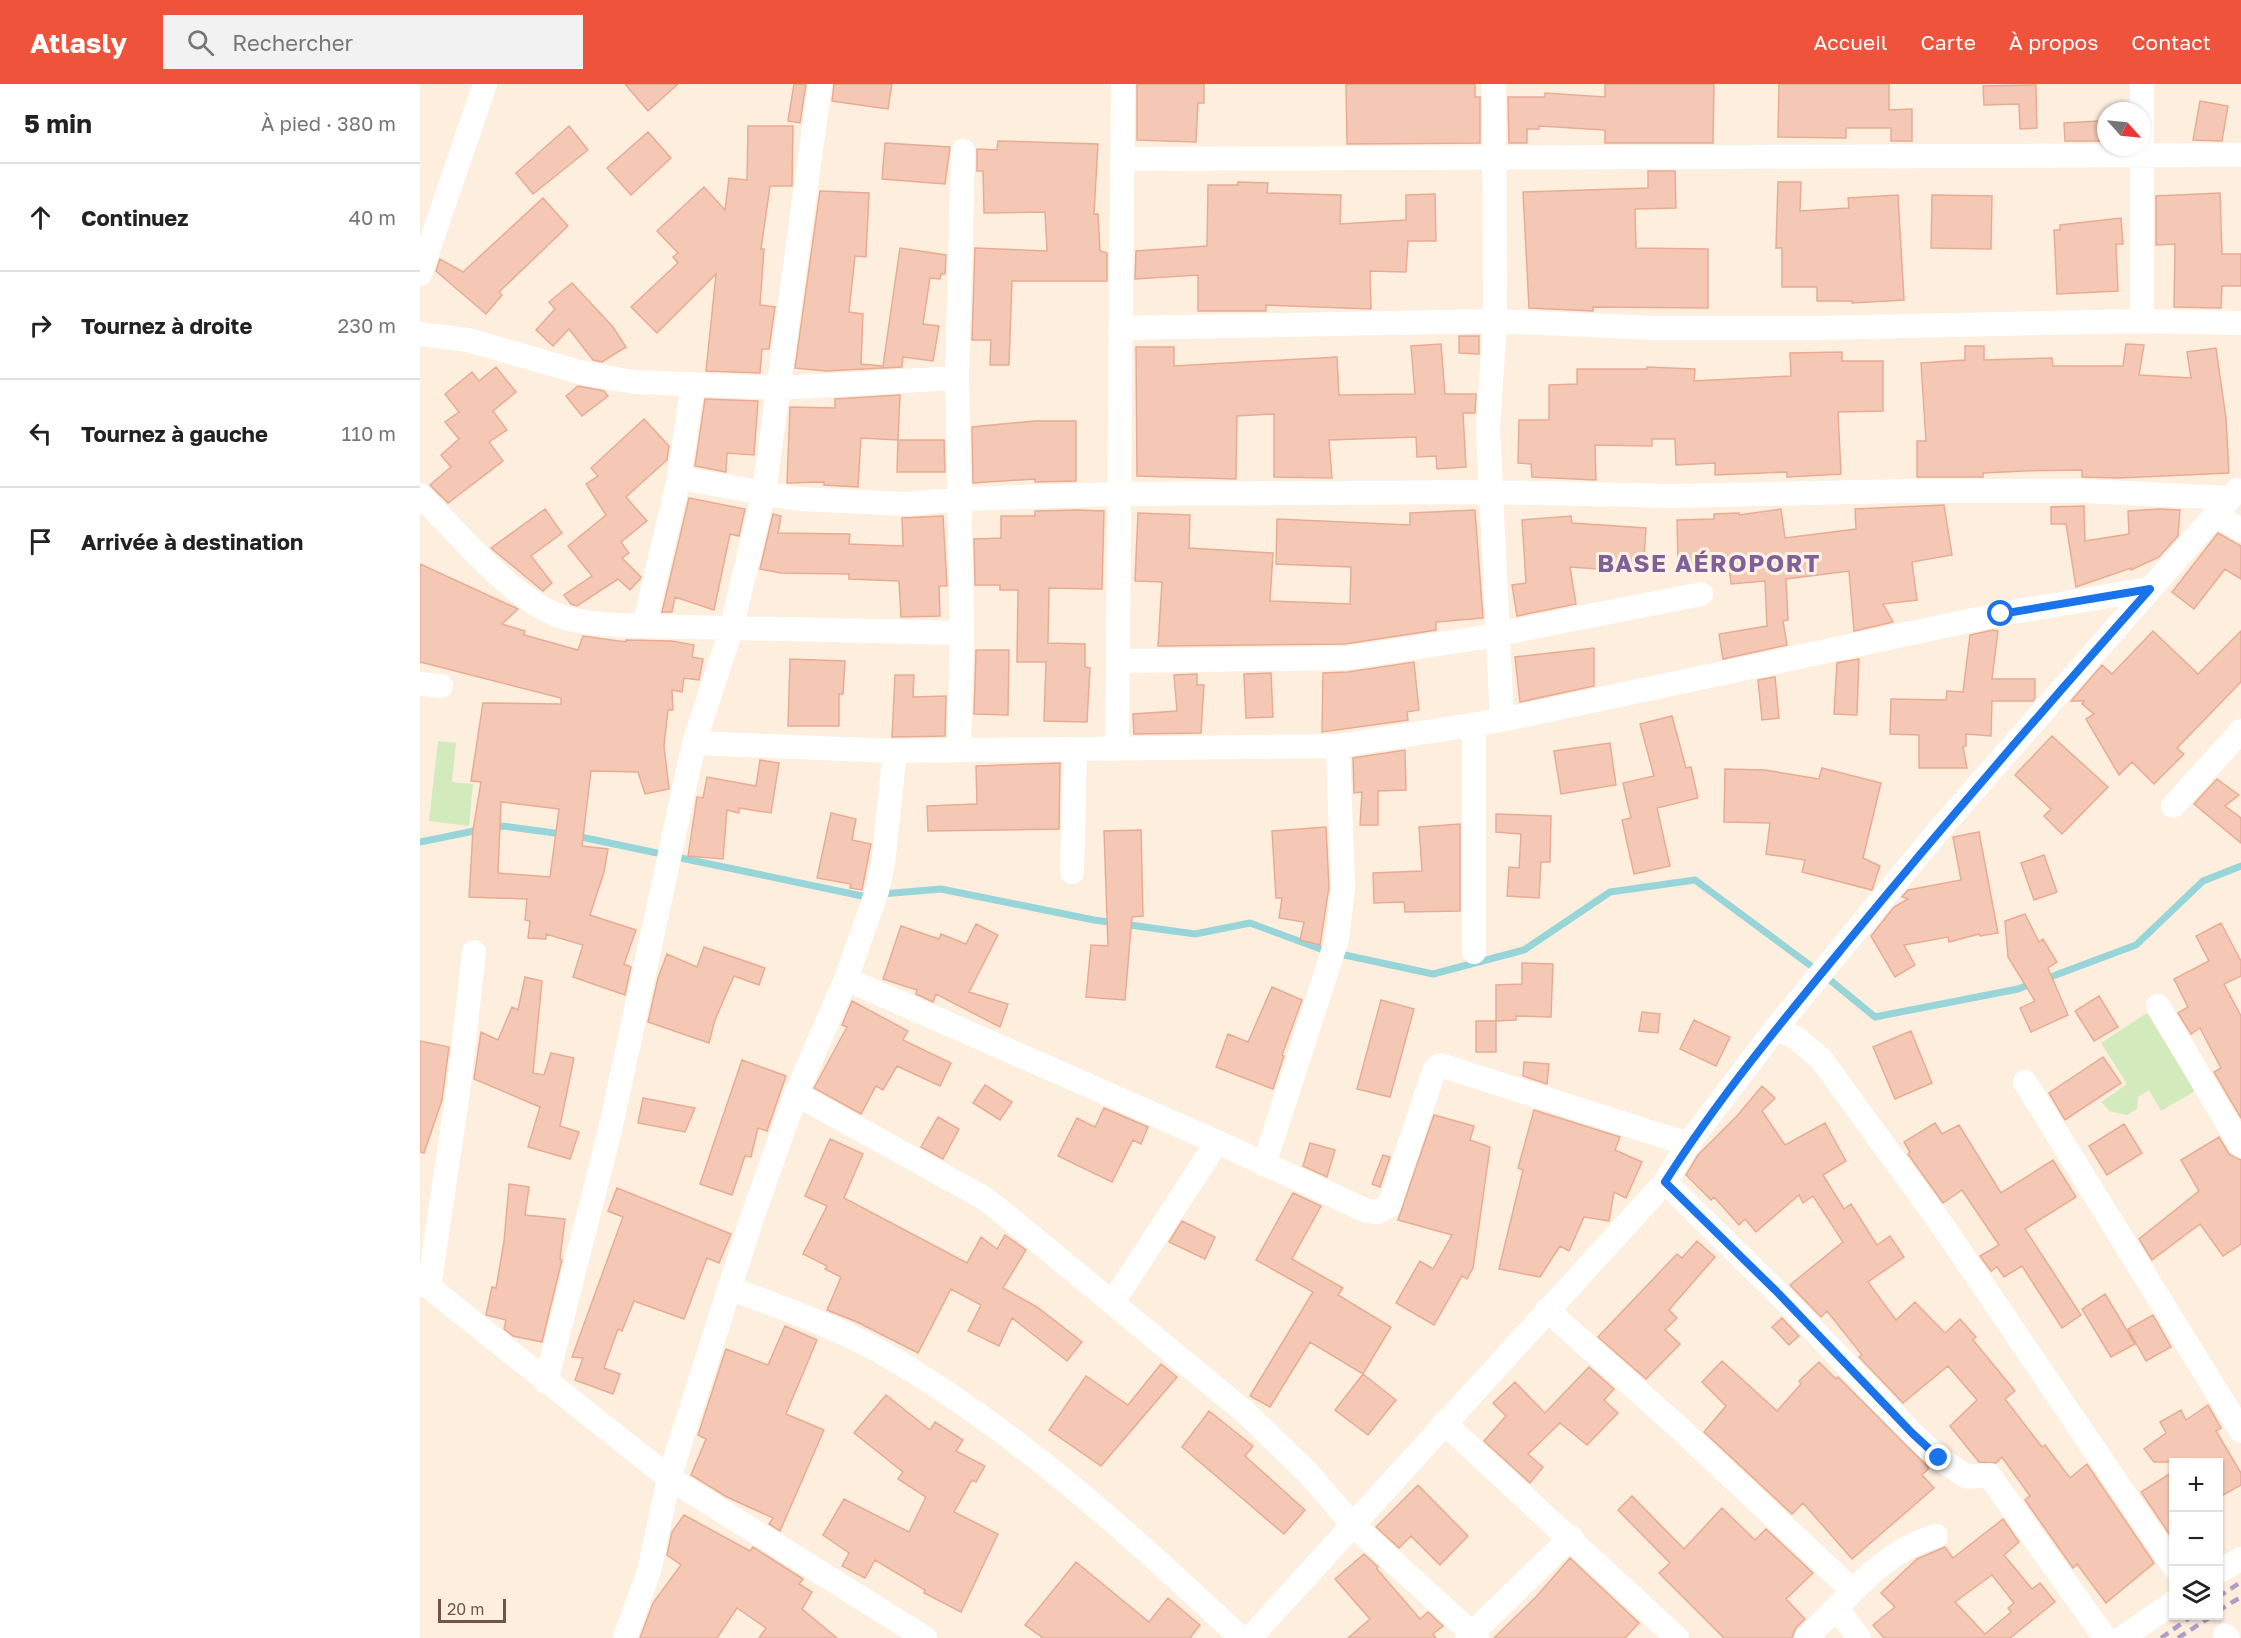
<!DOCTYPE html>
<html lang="fr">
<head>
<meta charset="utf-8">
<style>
  body { margin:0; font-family:"Golos Text",sans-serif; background:#f2f2f2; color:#222 }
  .controls { position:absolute; right:18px; bottom:18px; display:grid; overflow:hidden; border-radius:0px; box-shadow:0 2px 4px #0004 }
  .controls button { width:54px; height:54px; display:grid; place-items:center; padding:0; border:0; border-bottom:2px solid #e0e0e0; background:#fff; color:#222; font:30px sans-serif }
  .compass { position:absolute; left:1677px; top:18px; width:54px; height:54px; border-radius:50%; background:#fff; box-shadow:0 2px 4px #0004; rotate:117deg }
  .scale { position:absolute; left:18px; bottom:15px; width:68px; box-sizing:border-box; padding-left:6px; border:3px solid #745245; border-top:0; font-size:16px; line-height:21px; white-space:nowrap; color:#745245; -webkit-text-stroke:4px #fff2e5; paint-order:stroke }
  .stop { position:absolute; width:18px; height:18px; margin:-14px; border:4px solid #1a73e8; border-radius:50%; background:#fff }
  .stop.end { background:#1a73e8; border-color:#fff; box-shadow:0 2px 6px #0008 }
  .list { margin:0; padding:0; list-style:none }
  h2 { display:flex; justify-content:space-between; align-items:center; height:78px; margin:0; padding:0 24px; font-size:26px }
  h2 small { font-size:20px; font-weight:400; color:#767676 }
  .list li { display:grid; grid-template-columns:39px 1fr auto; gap:18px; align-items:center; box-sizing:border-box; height:108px; padding:0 24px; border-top:2px solid #e0e0e0 }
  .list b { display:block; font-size:22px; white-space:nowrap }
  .list em { font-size:20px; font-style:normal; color:#767676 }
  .icon { flex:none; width:33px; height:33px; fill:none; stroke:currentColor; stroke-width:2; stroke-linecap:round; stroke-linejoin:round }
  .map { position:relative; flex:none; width:1821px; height:1554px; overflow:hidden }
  header { display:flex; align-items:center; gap:36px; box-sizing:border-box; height:84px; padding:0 30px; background:#ef533b; color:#fff }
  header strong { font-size:28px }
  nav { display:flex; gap:33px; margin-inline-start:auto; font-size:21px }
  .search { width:420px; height:54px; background:#f2f2f2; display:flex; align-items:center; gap:15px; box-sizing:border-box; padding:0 21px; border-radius:0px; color:#767676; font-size:22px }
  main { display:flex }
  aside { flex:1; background:#fff }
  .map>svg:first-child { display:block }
  .green { fill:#d3ebbc }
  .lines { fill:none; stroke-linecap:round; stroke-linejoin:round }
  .stream { stroke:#97d5d9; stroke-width:7 }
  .building { fill:#f4c8b4; stroke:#e8ac93; stroke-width:1.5; fill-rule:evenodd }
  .minor { stroke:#fff; stroke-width:24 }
  .rail { stroke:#af9dc6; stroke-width:4.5; stroke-dasharray:9 6; stroke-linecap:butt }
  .route { stroke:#1a73e8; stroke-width:8 }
  .labels { text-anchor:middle; stroke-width:6; stroke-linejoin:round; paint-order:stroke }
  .district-label { font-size:24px; font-weight:bold; letter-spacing:1.5px; fill:#806098; stroke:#fff2e5 }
</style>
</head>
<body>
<header>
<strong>Atlasly</strong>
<div class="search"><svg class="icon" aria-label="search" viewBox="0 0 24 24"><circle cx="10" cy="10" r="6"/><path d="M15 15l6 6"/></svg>Rechercher</div>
<nav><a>Accueil</a><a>Carte</a><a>À propos</a><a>Contact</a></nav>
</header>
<main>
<aside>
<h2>5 min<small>À pied · 380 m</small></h2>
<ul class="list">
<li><svg class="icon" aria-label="ahead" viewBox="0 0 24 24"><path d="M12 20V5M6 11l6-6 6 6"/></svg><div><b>Continuez</b></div><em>40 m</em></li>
<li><svg class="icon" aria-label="right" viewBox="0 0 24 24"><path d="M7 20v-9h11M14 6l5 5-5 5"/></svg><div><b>Tournez à droite</b></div><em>230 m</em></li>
<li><svg class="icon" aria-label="left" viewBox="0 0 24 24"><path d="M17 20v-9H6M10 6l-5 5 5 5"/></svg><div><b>Tournez à gauche</b></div><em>110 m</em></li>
<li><svg class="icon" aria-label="arrive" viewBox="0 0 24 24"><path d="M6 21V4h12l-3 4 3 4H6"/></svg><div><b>Arrivée à destination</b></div></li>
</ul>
</aside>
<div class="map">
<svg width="1821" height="1554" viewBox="0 0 1821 1554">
  <rect width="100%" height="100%" fill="#fdeede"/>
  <path class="green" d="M18,657L36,659L32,698L53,700L49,742L9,737Z
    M1727,929L1775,1007L1741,1027L1729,1006L1718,1013L1717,1025L1707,1031L1690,1027L1681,1018L1707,1000L1681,959Z"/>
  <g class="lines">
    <path class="stream" d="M73,744L83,742L142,750
      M156,752L442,812L451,811
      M0,758L59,746
      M462,810L521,805L674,836L775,850L830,839L906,867L1013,890L1104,866L1190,808L1275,796L1410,896L1455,933L1598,905L1614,899
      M1625,895L1716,861L1783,797L1821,782"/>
  </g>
  <path class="building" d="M205,0H258L228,27Z
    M374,0H386L380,39L368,37Z
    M414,0H472L468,25L412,17Z
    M717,0H784V19H778L776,58L717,56Z
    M926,0H1055V13H1060V59L927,60Z
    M1185,0H1294L1293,59H1185V46L1119,42V45H1107V59H1089L1088,13H1125V9L1185,13Z
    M1359,0H1469V26L1492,25V57H1471V44H1426V54L1358,53Z
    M1616,1L1617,44L1600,45L1599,20L1564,21L1563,2Z
    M1780,17L1808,22L1802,57L1773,56Z
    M1679,37L1680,57H1645L1644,39Z
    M149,42L168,66L113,110L96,89Z
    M328,42H373L372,102H350L341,165H344L340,221L355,223L349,265H342L340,289L286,287L296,190L237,249L211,223L258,179L253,173L258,169L237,147L284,103L305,126L309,94L327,96Z
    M228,48L251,74L211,111L187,84Z
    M578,57L678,60L674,130H678L680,167L687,169V197H592L589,281H570L571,256H552L555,164L627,167L625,128L564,129L563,87H557V65L577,66Z
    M465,59L530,63L525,100L462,95Z
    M1228,87H1255L1256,124L1215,125L1216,164L1288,165V224L1173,223V227L1109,224L1103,108L1228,104Z
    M818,98L848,99L847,109L921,111L920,140L986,136V111L1015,110L1016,157H988L986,188L950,187L951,225L846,221V227H778V191L715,195L716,167L787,162L788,101H818Z
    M1358,98H1381L1380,127L1429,124L1428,114L1478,111L1484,216L1432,219V217H1397V203H1362V164H1356Z
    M400,107L449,109L446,173L435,172L429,228L443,230L441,280L463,282L480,164L526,171L525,190H521L520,195L510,194L503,240L519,242L513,277L483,273L482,283L406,287L375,284Z
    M1800,109L1802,170H1821V202H1802L1801,224L1754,223L1755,160L1736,161V112Z
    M1512,111L1572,112L1571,165L1511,164Z
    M123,114L148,142L79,208L82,211L66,230L16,187L20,175L43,188Z
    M1701,134L1703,160H1696L1698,207L1637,210L1634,146H1640V141Z
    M152,199L193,243L206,263L182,278L173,276L149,245L133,262L116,246L135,225L129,218Z
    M1039,252H1059V270L1039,269Z
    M1021,260L1025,310H1056L1055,329H1043L1046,383L1017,385L1016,372L997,373L996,353L909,356L912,394L854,393V330L817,332L816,395L717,392L716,263H754V282L917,273L919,311L995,310L991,262Z
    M1706,260L1724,261L1719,291L1771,294L1767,268L1796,264L1806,334L1809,389L1699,394L1662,393V386L1604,387L1563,389V393H1497V357H1506L1501,279L1545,276V262H1564V276L1632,274L1633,282H1703Z
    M1422,268V277H1463V327L1418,328L1421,390L1367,393V388L1295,391V379L1256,381L1255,355H1232V362L1175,361L1176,396L1112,393L1111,380L1098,379L1099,336H1129V301L1157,300V285H1227V283L1275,285L1274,297L1371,292L1370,269Z
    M76,283L96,308L73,327L87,346L69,358L83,377L28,419L10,401L31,383L21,371L39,355L25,338L39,328L25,310L52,288L59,297Z
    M158,302L184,307L188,312L162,332L146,312Z
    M480,311L478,356L441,354L438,403L404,401V398L367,399L370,323L415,324V315Z
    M285,315L338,317L334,371L307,369L306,388L275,382Z
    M224,335L249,362L247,376L206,413L227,437L201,458L209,469L202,474L221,493L220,495L210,506L198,495L157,522L151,520L144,511L172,492L148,462L186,431L166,400L178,392L171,384Z
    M615,337H656V397L615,398V395L553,399L552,343Z
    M478,356H524L525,388H477Z
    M269,414L325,425L319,452L310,450L294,526L255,513L252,528H242Z
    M1524,421L1532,471L1492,478L1497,516L1463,520L1473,538L1434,547L1429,487L1366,495L1368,536L1363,537L1367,561L1303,575L1299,550L1347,542L1345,497L1311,500L1309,482L1296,487L1295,478L1258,479L1257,436L1294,435V430L1319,429V431L1361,425L1365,454L1436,445L1435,425Z
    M1664,422L1665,457L1709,450L1708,427L1739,425L1760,426L1758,452L1739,473L1711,486V484L1656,503L1646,440H1631V423Z
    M125,425L142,449L111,472L132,499L123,507L71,464Z
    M656,426L684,427L682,505L629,504L628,559L665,560V583L670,584L667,638L624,637L626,578H597L598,506H580V501H555L554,455L581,454V432H615V427Z
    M1055,426L1063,534L1016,538V546L925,560L738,562L742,498L715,497L718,429L770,431L769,464L853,469L850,517L930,520L931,483L856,480L857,435L990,441V429Z
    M353,430L361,432L358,449L430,450L429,460L483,462L482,434L523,432L527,502H519L520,532L481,533L479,497L429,495V490L361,489L340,485Z
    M1151,432L1152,439L1226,444L1223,488L1150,483L1156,520L1097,532L1092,501L1106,499L1102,436Z
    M1798,449L1821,462V495L1805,485L1774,525L1752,508Z
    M0,480L98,525L82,540L105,547L104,551L158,566L163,552L206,558V556L252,557L274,561L272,573L283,575L279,596L264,594L262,608L252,606L253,626H248L244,662L249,705L225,710L218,688L171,687L162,762L188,765L184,788L170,831L216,846L204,880L211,883L205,911L153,893L163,861L126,850V855L108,854L110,837L105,836L107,815L49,813L53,746L61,698L51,697L63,619L141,620V614L0,578ZM81,718L139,725L130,793L78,789Z
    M1573,546L1578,547L1572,595H1615V614L1613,617H1572L1571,652L1546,650V662L1543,663L1547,684H1499V651L1470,650L1471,615L1526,616L1527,607L1543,608L1550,551Z
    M1733,547L1778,590L1821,547V598L1757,664L1764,670L1734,700L1712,678L1699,691L1666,635L1674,630L1662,620L1664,617H1651L1682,581L1692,590Z
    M1174,564V602L1100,618L1095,573Z
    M556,566H589L588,631L554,630Z
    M370,575L425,577L423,610H419V642H368Z
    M1439,575L1437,631L1414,630L1417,579Z
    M994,578L999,626L987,628L988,636L902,648L903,589L928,588Z
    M851,589L853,633L826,634L824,590Z
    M777,590V601H784L781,649L714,650L713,630L757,627L754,591Z
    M475,591H494L493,613L526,612L525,652L472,653Z
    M1355,593L1359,634L1342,636L1338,596Z
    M1252,632L1266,684L1271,683L1278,714L1237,724L1250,782L1214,790L1202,736L1211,734L1203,699L1234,692L1220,640Z
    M1632,652L1688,703L1642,750L1624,732L1631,725L1595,691Z
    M1190,659L1196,701L1141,710L1134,667Z
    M985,666L986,706L958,707V741H940L942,708L934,709L933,674Z
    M340,676L359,679L351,729L319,724V729L307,726L303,775L268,772L277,713L283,714L287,693L336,702Z
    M640,679L639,745L508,747L507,722L557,720L556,682Z
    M1402,684L1461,699L1443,774L1460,782L1452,806L1382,788L1385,776L1346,770L1350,739L1304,738L1305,685L1345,686L1399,695Z
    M1797,695L1819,711L1805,722L1821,734V759L1774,720Z
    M411,729L436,735L432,756L451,760L442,806L430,804L431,800L397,794Z
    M1076,730L1131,732L1130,778H1121L1119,814L1087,812L1089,783L1099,784L1101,750L1076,748Z
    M1040,740V827L985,828L984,818L954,819L953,789L1002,787L999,743Z
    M906,743L909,803L900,861L880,856L884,838L859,834L862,814H856L852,747Z
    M721,746L723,832L712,833L705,916L666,913L671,861L688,862L684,747Z
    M1559,748L1578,849L1560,852L1559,850L1529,858L1528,853L1484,861L1495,881L1475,893L1451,852L1474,823L1488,815L1482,813L1488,806L1541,796L1533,753Z
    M1624,771L1637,808L1614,816L1601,779Z
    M1605,830L1619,858L1623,855L1637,878L1628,884L1648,931L1611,948L1600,924L1615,917L1588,873L1585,837Z
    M1801,839L1821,877V892L1804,900L1821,932V1034L1794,988L1801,984L1780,944L1771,950L1758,929L1768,923L1754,895L1789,877L1776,852Z
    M556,840L578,851L549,908L588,920L580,943L516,910L513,918L496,910L497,906L463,895L481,842L519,855L521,850L546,860Z
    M284,863L345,884L339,901L314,892L295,936L289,959L228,938L238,894L247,870L277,883Z
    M1102,879L1133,880L1131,933L1096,932V936L1076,937V901L1102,900Z
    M105,893L122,897L113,989L124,991L131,969L154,974L140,1042L159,1048L150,1075L108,1063L120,1023L54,995L61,948L78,956L92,923L98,926Z
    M852,903L882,916L862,971L864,972L853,1005L796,983L808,950L828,958Z
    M1679,912L1698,943L1674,957L1655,927Z
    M961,916L994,925L970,1013L937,1005Z
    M432,917L488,947L483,956L531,979L520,1002L477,982L463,1006L456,1002L441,1030L394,1004L427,943L422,941Z
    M1222,928L1240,930L1238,949L1219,947Z
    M1274,936L1310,953L1296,982L1260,965Z
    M1056,937H1076V968H1056Z
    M1491,947L1512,999L1475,1015L1453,963Z
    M0,957L29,963L22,1016L4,1069L0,1068Z
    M1683,973L1701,999L1645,1036L1629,1009Z
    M322,976L366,992L347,1047L338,1044L331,1073L325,1072L312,1111L280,1100Z
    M1104,978L1129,980L1127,1000L1103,992Z
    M565,1001L592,1018L580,1036L553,1019Z
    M1342,1002L1355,1014L1342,1027L1365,1061L1405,1039L1426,1077L1403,1091L1424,1125L1431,1120L1457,1161L1470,1152L1484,1173L1448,1198L1476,1236L1495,1218L1525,1249L1540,1235L1556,1253L1553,1256L1595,1307L1585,1315L1622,1363L1625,1361L1650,1394L1667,1380L1734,1479L1686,1519L1657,1480L1653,1484L1605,1416L1610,1412L1582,1373L1576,1379L1559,1378L1530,1342L1557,1316L1528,1282L1483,1319L1439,1273L1442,1271L1407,1227L1401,1233L1370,1201L1423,1158L1393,1112L1383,1119L1379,1111L1336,1148L1325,1135L1319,1141L1294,1113L1291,1116L1266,1091L1278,1071L1317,1032Z
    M223,1014L275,1024L265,1048L218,1039Z
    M684,1024L728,1043L721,1060L713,1056L692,1098L638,1072L657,1034L675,1043Z
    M1114,1026L1200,1053L1195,1066L1222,1078L1206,1114L1194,1108L1189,1137L1164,1133L1149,1167L1140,1162L1120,1193L1079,1185L1103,1086L1098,1084Z
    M1014,1031L1054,1042L1050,1056L1070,1063L1053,1184L1047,1195L1042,1192L1014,1241L976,1219L1000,1177L1013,1185L1032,1151L978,1136Z
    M518,1033L539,1045L523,1075L501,1063Z
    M1515,1039L1522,1050L1539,1041L1581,1109L1633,1076L1656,1113L1605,1145L1661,1231L1642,1244L1602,1182L1584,1193L1577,1183L1571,1187L1560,1172L1579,1161L1542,1106L1523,1119L1488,1070L1490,1068L1484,1058Z
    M1704,1040L1722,1069L1687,1091L1669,1062Z
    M1799,1053L1809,1070L1821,1076V1160L1803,1172L1780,1140L1732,1176L1719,1155L1779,1107L1761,1076Z
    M410,1055L443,1070L424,1114L547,1179L561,1153L577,1165L585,1151L606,1166L583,1204L617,1223L662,1258L647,1277L592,1234L579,1262L548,1247L561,1221L531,1205L498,1269L437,1238L407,1226L421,1193L405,1185L407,1182L383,1170L407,1122L385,1112Z
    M890,1059L915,1066L907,1093L883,1082Z
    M963,1071L970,1073L960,1103L952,1100Z
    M89,1100L109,1103L105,1131L145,1135L140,1175L142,1176L122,1258L93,1252L84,1245L86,1236L66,1231L72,1203L76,1204L84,1158Z
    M197,1104L311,1150L299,1179L287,1174L264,1235L214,1217L202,1247L198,1245L184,1284L200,1290L193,1310L155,1296L163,1274L152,1273L203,1133L188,1127Z
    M873,1109L901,1122L872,1175L923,1204L918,1211L971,1243L943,1290L890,1258L850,1323L830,1312L893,1208L836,1176Z
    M762,1137L795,1153L785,1175L749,1158Z
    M1277,1157L1295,1173L1249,1226L1257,1234L1245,1246L1260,1260L1226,1295L1178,1253L1257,1170L1262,1174Z
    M1685,1210L1715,1260L1691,1273L1662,1225Z
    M1733,1231L1751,1263L1726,1277L1708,1245Z
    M1362,1234L1379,1252L1369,1261L1352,1243Z
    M365,1242L397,1256L366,1330L404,1346L360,1447L349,1440L353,1434L307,1413L271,1391L286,1355L278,1351L306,1265L348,1281Z
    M1302,1277L1357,1327L1381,1300L1379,1297L1399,1278L1416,1295L1418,1293L1509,1384L1502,1391L1514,1404L1432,1475L1383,1419L1372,1430L1284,1348L1306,1322L1282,1298Z
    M741,1280L757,1293L681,1382L629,1346L666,1292L708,1321Z
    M1169,1283L1194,1305L1184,1316L1198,1329L1167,1361L1140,1339L1108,1370L1123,1383L1110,1399L1064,1357L1086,1332L1073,1319L1095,1298L1125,1329Z
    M943,1290L976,1316L948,1351L915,1326Z
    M466,1311L510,1346L515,1338L543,1356L536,1367L565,1382L556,1398L552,1396L534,1428L578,1450L541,1528L504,1509L505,1506L455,1476L445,1494L422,1482L429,1469L403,1451L424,1415L489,1448L506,1413L478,1395L483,1388L434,1349Z
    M1788,1321L1801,1344L1796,1347L1821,1389V1401L1798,1414V1378H1734L1724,1365L1746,1349L1740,1338L1761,1326L1766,1336Z
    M789,1327L833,1362L825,1372L885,1426L864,1450L762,1363Z
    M1754,1387V1457L1721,1408Z
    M998,1401L1048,1452L1020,1481L991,1452L979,1464L956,1443Z
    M1212,1412L1264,1465L1302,1424L1335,1456L1346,1445L1393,1489L1366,1515L1385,1535L1376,1544L1372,1554H1304L1239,1489L1250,1479L1198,1426Z
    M264,1431L330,1467L333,1463L383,1495L379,1500L392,1508L382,1525L417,1554H339L346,1544L317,1524L297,1554H220L233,1519L261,1481L247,1471L252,1448Z
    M1583,1435L1599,1458L1584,1471L1612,1505L1620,1499L1635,1518L1590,1554H1464L1453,1541L1475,1523L1461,1509L1497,1475L1525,1463L1533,1474ZM1572,1491L1594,1519L1588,1524L1591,1528L1565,1550L1535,1518Z
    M944,1470L958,1483L957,1485L1000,1535L1008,1528L1023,1542L1013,1550L1016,1554H928L950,1535L915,1495Z
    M1150,1474L1219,1539L1205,1554H1074L1116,1513Z
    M656,1478L729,1538L748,1514L780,1541L770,1554H623L605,1541Z"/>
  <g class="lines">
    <path class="minor" d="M1074,0L1075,237L1068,345L1082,636
      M1722,0V237
      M703,75L1821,71
      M0,190L65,0
      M700,244L1075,237L1234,244H1397L1722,237L1821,239
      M0,250L48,256L163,289L214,298L360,304L537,294
      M259,394L378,415L488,420L540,415L698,410L1070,408L1253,412L1486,407H1666L1810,414
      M0,411C36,447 90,513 137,531C163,541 196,541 224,542L542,549
      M1796,431L1821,446
      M224,542L259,394L273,300
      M699,577L926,574L1059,554L1281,510
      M0,600L21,602
      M1054,641V868
      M274,659L475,667L918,662L1082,636L1581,530L1730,505
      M697,664L703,0
      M539,665L542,549L537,294L543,67
      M1753,722L1821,647
      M652,788L655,665
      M426,895L797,1058L947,1127L958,1128L969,1122L1014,987L1020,981L1268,1060
      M1738,922L1821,1062
      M1356,944L1376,954L1401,975L1522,1141L1754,1483
      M1605,998L1821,1347
      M376,1010L564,1114L587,1132L826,1329L889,1390L932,1440L1057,1554
      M844,1081L917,855L923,804L918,662
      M1245,1098L1359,1210L1492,1349L1519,1374L1547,1393L1569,1391L1685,1554
      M0,1196L249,1394L505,1554
      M9,1203L39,1001L54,868
      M309,1204C360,1223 412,1241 459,1267C595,1344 708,1449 821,1554
      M693,1218L797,1058
      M1127,1226L1257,1342L1433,1507
      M126,1298L190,1046L274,659L311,546L344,408L400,0
      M1024,1339L1257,1554
      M1798,1488L1821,1475
      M1417,1525L1439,1554
      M1805,1551L1808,1554
      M205,1554L229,1487L249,1394L331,1137L376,1010L426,895L457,807L463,780L475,667
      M830,1554L1245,1098L1268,1060L1356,944L1519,746L1817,406
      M1047,1554L1151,1453
      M1386,1554C1427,1516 1461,1467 1516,1452
      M1702,1554L1754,1518"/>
    <path class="rail" d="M1798,1513L1821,1498
      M1798,1527L1821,1513
      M1741,1554L1772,1532
      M1758,1554L1792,1532"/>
  </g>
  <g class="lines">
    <path class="route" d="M1519,1374L1492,1349L1359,1210L1245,1098C1299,1013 1364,935 1429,856C1527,737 1627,621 1730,505L1581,530"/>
  </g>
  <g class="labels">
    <g class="district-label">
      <text x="1289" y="488">BASE AÉROPORT</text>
    </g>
  </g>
</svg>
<div class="controls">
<button>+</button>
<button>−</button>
<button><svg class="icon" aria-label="layers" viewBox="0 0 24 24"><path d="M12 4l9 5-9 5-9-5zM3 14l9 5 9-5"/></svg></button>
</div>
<svg class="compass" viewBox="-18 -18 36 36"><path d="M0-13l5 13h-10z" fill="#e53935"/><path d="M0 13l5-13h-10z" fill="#767676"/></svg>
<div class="scale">20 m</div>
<div class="stop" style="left:1581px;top:530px"></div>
<div class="stop end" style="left:1519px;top:1374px"></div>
</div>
</main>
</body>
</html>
